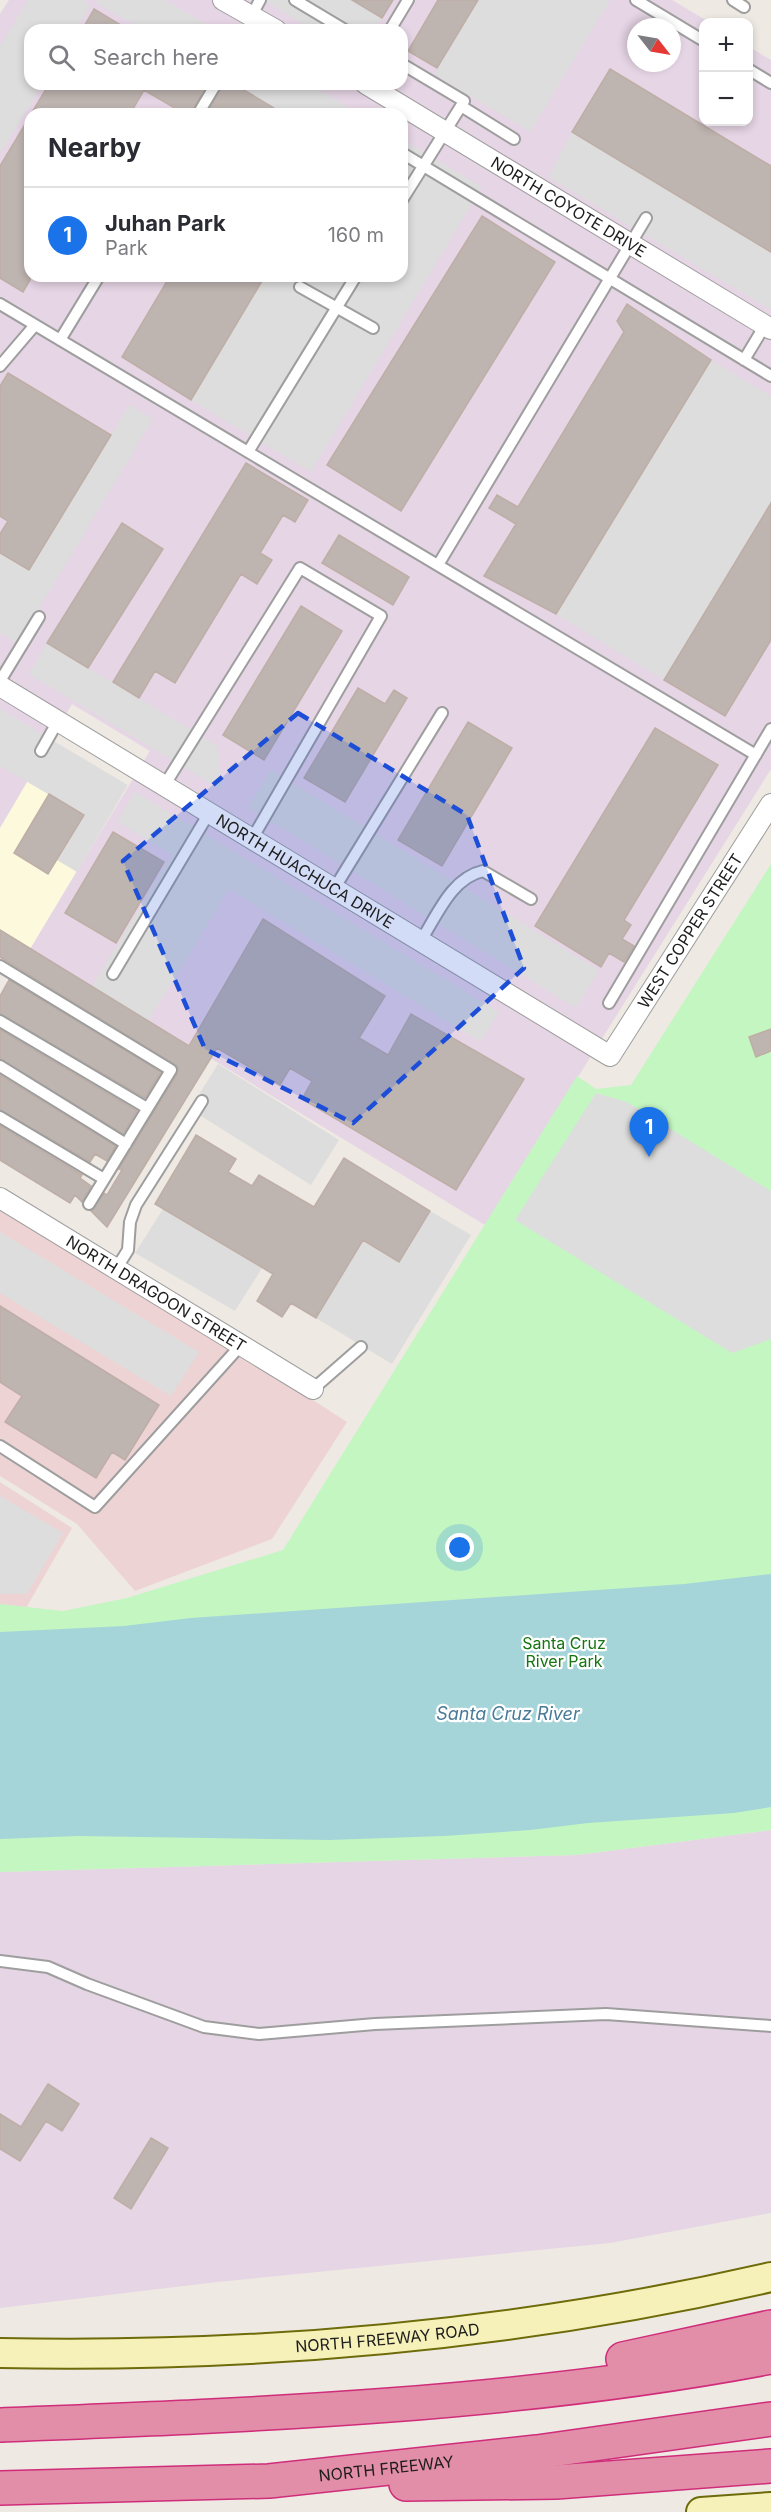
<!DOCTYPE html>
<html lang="en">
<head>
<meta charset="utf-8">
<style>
  body { margin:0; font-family:Inter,sans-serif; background:#f7f7f7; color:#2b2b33 }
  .controls { position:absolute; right:18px; top:18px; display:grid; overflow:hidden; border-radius:12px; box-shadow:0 3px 9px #0003 }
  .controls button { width:54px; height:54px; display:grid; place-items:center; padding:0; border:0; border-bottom:2px solid #e1e1e2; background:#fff; color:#2b2b33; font:30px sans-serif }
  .compass { position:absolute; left:627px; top:18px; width:54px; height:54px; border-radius:50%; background:#fff; box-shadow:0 3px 9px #0003; rotate:121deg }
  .you { position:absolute; left:460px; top:1548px; width:21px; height:21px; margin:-15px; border:4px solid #fff; border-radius:50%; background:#1a73e8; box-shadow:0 0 0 9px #1a73e833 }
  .badge { display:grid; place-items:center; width:39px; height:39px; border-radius:50%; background:#1a73e8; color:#fff; font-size:20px; font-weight:700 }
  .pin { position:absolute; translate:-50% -50px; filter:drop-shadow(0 2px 3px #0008) }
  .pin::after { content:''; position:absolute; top:32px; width:21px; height:18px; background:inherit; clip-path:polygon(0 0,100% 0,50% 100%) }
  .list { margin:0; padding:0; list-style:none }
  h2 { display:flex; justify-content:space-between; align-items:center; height:78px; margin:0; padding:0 24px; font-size:26px }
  h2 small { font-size:20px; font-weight:400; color:#7c7c81 }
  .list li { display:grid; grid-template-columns:39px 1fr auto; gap:18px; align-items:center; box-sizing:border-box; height:96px; padding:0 24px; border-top:2px solid #e1e1e2 }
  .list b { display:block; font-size:22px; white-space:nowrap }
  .list p { margin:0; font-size:20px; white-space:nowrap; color:#7c7c81 }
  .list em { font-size:20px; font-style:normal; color:#7c7c81 }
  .icon { flex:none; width:33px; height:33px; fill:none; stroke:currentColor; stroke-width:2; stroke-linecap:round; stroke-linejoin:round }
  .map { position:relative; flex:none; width:771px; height:2512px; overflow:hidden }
  .search { position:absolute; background:#fff; box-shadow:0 3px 9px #0003; left:24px; top:24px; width:384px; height:66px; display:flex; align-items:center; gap:15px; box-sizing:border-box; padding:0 21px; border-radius:18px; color:#7c7c81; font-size:22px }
  .panel { position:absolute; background:#fff; box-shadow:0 3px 9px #0003; left:24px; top:108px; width:384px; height:174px; border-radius:18px }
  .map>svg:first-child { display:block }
  .commercial { fill:#eed3d5 }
  .industrial { fill:#e6d5e5; fill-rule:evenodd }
  .education { fill:#fdf9dd }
  .park { fill:#c4f6c2 }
  .parking { fill:#ddd }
  .water { fill:#a5d5d9 }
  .building { fill:#beb4b0; stroke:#beaea6; stroke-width:1.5 }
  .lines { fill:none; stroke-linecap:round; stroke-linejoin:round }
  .lane-casing { stroke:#9e9e9e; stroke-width:14 }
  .street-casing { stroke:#9e9e9e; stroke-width:22 }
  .secondary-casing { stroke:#6e6b0a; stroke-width:32 }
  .highway-casing { stroke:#cf2d7a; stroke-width:36 }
  .lane { stroke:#fff; stroke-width:10 }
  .street { stroke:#fff; stroke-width:20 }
  .secondary { stroke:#f6f1b9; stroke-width:28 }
  .highway { stroke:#e28ea9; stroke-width:33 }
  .marked { fill:#1d4ed8; fill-opacity:0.2; stroke:#1d4ed8; stroke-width:4.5; stroke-dasharray:12 8; stroke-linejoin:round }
  .labels { text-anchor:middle; stroke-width:4.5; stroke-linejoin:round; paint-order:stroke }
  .street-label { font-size:16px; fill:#1d1d1d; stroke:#fff }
  .park-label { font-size:16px; fill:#167511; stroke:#fff }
  .water-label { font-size:18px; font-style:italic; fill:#497b98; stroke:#fff }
</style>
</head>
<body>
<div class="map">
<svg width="771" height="2512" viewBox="0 0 771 2512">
  <rect width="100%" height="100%" fill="#eee9e3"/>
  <path class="commercial" d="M0,1211L240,1353L347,1422L272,1539L135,1591L77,1524L0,1476Z
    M0,1482L72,1528L22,1615L0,1612Z"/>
  <path class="industrial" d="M9,0H672L709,22H704V122H748L749,47L771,60V769L485,1225L30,949L150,751L72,704L0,829V14ZM636,27H672V63H636ZM30,30H402V84H30ZM30,114H402V276H30Z
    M771,1830V2213L610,2243L217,2282L0,2308V1872L577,1855Z"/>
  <path class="education" d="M52,740L128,785L30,949L0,930V828Z"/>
  <path class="park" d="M771,864V1830L577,1855L0,1872V1604L63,1611L127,1598L283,1550L577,1076L596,1089L631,1085Z"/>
  <path class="parking" d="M28,0H82L91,5L76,30H30V84H43L0,154V46Z
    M98,0H164L217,30H144L96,3Z
    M263,0H352L382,18L375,30H313Z
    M478,0H610L530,132L434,74Z
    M234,84H310L360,114H284Z
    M572,132L771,252V310L548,177Z
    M402,139L482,187L311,472L191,400L265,276H402Z
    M711,360L771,396V503L664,680L556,614Z
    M129,405L153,419L18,644L0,633V553L29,570Z
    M47,643L218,746L222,790L29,674Z
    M0,709L128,785L77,872L57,860L84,815L0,766Z
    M271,770L599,970L576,1008L248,807Z
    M135,792L499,1012L481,1042L229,889L148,1022L91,988L172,855L117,821Z
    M218,1064L339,1140L311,1185L190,1109Z
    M596,1093L627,1102L771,1191V1339L732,1353L515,1220Z
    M163,1209L262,1268L235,1311L135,1253Z
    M430,1211L471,1235L392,1364L316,1318L363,1240L399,1262Z
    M0,1232L199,1352L171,1396L0,1293Z
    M0,1496L63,1533L27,1594H0Z"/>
  <path class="water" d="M771,1574V1807L734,1813L588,1823L530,1830L444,1836L329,1840L78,1836L0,1839V1632L124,1626L191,1618L684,1584Z"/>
  <path class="building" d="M352,0H393L382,18Z
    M438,0H478L437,68L408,51Z
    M94,9L129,30H82Z
    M610,69L771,166V252L572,132Z
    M49,84H207L191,114H185L144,90L130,114H31Z
    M223,84H234L284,114H207Z
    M30,116V280L23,292L0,278V166Z
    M482,216L555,262L401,511L327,465Z
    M170,276H265L191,400L122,357Z
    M627,304L711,360L556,614L484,576L516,524L489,508L497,495L518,507L624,332L617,321Z
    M8,373L111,435L29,570L0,553V534L8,521L0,516V386Z
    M246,463L308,500L295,522L283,515L260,553L272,560L257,584L241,574L175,683L155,671L139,698L113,682Z
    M771,503V640L725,716L664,680Z
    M122,523L163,549L88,668L47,643Z
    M339,535L409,577L393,605L322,563Z
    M301,606L342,631L264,760L223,735Z
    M358,688L385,704L394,690L407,698L345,802L304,778Z
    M468,722L512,748L442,866L398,840Z
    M655,728L718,765L624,920L631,925L622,939L634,946L624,962L609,953L601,967L535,926Z
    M49,794L84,815L48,874L14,853Z
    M113,832L164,862L116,943L65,913Z
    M263,919L385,996L359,1038L388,1055L411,1014L524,1079L456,1190L302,1099L312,1081L290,1068L280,1085L217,1048L107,1227L91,1211L104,1193L107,1195L122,1170L119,1169L177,1074L178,1067L0,957V930L189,1046Z
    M9,980L161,1072L145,1098L0,1014V996Z
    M771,1029V1051L756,1057L749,1037Z
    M0,1030L137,1111L123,1134L0,1059Z
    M0,1075L116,1146L107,1161L95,1154L90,1162L0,1110Z
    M0,1126L82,1175L80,1178L91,1186L82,1202L75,1195L70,1203L0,1160Z
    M196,1135L236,1159L228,1172L252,1186L259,1175L314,1207L344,1158L430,1211L399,1262L363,1240L316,1318L291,1303L282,1317L257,1301L273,1274L155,1204Z
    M0,1306L159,1405L125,1460L112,1452L96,1478L5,1422L22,1396L0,1382Z
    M48,2084L79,2104L62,2131L46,2121L20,2161L0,2149V2114L21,2127Z
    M151,2138L168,2148L131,2209L114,2198Z"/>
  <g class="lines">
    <g class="lane-casing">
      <path id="lane" d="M295,0L345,30
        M636,0L704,41
        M733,0L744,7
        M252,15L260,0
        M390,30L408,0
        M402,64L464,101
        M748,69L771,83
        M198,114L216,84
        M402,153L771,376
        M402,200L461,106L514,139
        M300,287L373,328
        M0,304L756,755
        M60,340L99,276
        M744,360L765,325
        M0,366L35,325
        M248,452L356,276
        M438,565L646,218
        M0,681L39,617
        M41,751L58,721
        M164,786L300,568L381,616L252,839
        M334,889L442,713
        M420,942C437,916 451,878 483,871L531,899
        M0,966L171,1070L89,1204
        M113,974L209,813
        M609,1003L771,729
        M0,1021L147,1108
        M0,1066L126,1144
        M0,1117L104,1179
        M116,1269L128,1250L130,1222L136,1205L202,1101
        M313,1389L361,1347
        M0,1446L95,1507L241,1345
        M0,1961L48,1967L87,1984L204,2027L259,2034L375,2024L606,2014L771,2026"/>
    </g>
    <g class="street-casing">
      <g id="street">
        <path d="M223,0L276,30"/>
        <path id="s1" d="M366,84L771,329"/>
        <path id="s2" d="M0,686L610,1056L771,804"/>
        <path id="s3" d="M0,1198L313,1389"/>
      </g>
    </g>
    <g class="secondary-casing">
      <g id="secondary">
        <path id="s4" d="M0,2353C259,2358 519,2335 771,2277"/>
        <path d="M701,2512L771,2507"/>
      </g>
    </g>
    <g class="highway-casing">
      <g id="highway">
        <path d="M623,2359L771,2327"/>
        <path d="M0,2425C256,2415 519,2405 771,2357"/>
        <path d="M406,2484L556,2482L771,2466"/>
        <path id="s5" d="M0,2488L269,2481L537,2452L771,2419"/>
      </g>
    </g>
    <use href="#lane" class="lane"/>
    <use href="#street" class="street"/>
    <use href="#secondary" class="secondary"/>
    <use href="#highway" class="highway"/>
  </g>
  <path class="marked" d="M298,713L467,815L524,968L353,1123L205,1049L123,861Z"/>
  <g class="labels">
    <g class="street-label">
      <text dy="6" stroke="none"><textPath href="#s1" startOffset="237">NORTH COYOTE DRIVE</textPath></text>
      <text dy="6" stroke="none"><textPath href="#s2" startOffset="357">NORTH HUACHUCA DRIVE</textPath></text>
      <text dy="6" stroke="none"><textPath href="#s2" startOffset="862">WEST COPPER STREET</textPath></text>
      <text dy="6" stroke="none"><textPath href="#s3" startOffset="183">NORTH DRAGOON STREET</textPath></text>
      <text dy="6" stroke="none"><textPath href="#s4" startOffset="388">NORTH FREEWAY ROAD</textPath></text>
      <text dy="6" stroke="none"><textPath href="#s5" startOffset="387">NORTH FREEWAY</textPath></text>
    </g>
    <g class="park-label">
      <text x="564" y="1649">Santa Cruz<tspan x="564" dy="18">River Park</tspan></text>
    </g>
    <g class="water-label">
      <text x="508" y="1720">Santa Cruz River</text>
    </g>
  </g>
</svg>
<div class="controls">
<button>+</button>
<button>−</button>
</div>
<svg class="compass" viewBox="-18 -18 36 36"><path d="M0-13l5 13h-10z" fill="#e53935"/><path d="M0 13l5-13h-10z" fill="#7c7c81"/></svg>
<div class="you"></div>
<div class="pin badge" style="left:649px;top:1157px">1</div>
<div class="search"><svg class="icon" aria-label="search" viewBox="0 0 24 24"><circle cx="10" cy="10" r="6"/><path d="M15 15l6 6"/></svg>Search here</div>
<section class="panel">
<h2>Nearby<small></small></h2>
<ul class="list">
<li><span class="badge">1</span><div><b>Juhan Park</b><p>Park</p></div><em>160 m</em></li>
</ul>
</section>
</div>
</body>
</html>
